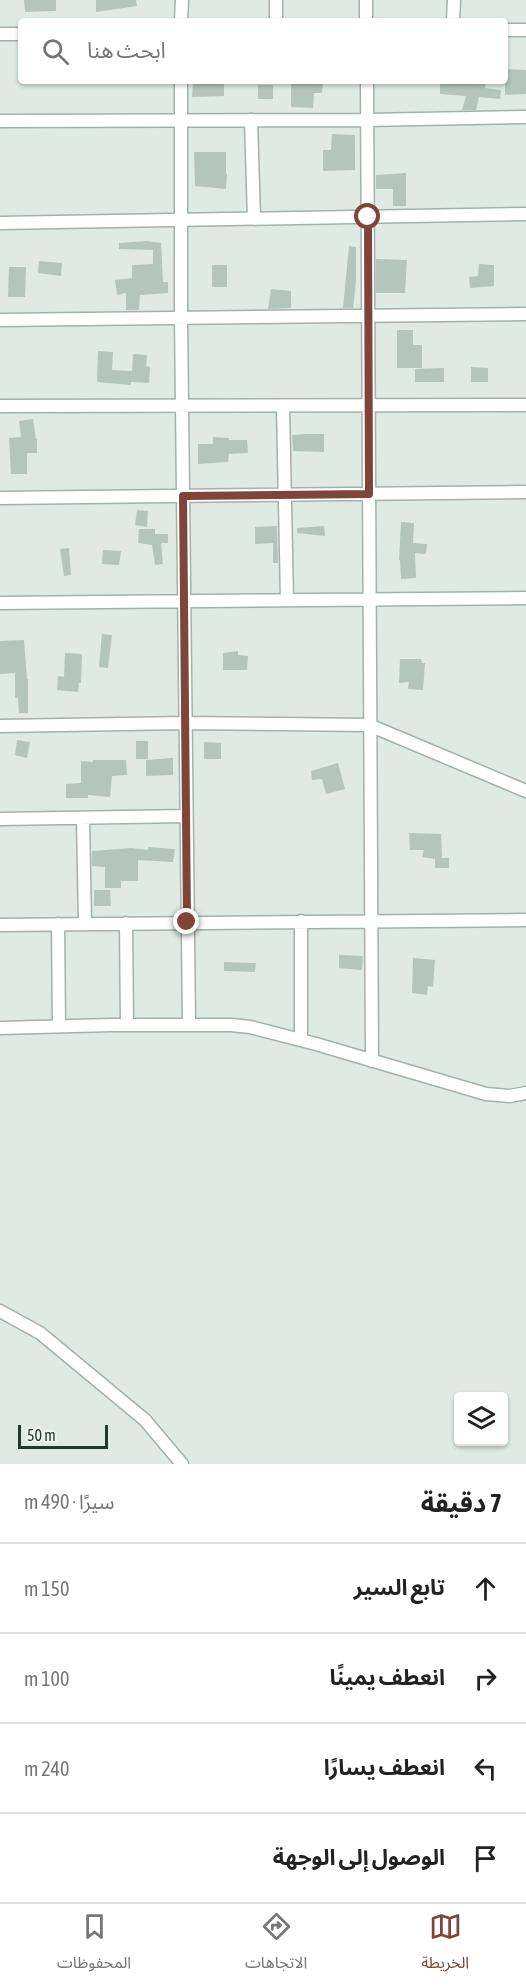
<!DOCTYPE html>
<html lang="ar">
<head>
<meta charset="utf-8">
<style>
  body { margin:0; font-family:"Asap Condensed","Noto Sans Arabic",sans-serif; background:#f2f2f2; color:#222; direction:rtl }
  .controls { position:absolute; right:18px; bottom:18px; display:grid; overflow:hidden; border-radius:6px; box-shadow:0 2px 4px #0004 }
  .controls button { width:54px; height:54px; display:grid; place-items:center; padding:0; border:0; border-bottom:2px solid #e0e0e0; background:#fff; color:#222; font:30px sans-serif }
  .scale { position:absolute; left:18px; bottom:15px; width:90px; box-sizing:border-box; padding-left:6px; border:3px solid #203a31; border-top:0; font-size:16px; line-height:21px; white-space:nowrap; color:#203a31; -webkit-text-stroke:4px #eff7f2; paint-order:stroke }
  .stop { position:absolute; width:18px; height:18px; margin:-14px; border:4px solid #804438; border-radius:50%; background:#fff }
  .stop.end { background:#804438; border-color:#fff; box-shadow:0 2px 6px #0008 }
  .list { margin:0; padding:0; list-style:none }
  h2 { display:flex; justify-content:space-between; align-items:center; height:78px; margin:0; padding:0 24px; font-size:26px }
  h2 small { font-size:20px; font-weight:400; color:#767676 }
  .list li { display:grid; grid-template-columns:39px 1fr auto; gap:18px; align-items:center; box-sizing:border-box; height:90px; padding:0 24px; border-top:2px solid #e0e0e0 }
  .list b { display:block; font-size:22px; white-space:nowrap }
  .list em { font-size:20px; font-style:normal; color:#767676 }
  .icon { flex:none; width:33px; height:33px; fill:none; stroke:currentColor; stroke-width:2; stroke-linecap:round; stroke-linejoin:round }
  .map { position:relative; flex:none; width:526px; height:1464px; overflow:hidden; direction:ltr }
  .search { position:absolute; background:#fff; box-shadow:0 2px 4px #0004; left:18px; right:18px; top:18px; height:66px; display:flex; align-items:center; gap:15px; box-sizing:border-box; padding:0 21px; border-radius:6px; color:#767676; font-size:22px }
  .sheet { height:438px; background:#fff }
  nav { display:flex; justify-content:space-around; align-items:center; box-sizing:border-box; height:84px; border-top:2px solid #e0e0e0; background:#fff; font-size:16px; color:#767676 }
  nav a { display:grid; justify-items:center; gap:3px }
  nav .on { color:#804438 }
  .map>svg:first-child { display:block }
  .building { fill:#b4c5bd }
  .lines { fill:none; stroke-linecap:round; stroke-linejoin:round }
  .minor-casing { stroke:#a2b2ab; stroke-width:15 }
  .minor { stroke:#fff; stroke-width:12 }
  .route { stroke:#804438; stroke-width:8 }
</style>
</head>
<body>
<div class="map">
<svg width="526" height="1464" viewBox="0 0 526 1464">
  <rect width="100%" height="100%" fill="#dfeae4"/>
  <path class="building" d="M24,0H56V11L25,12Z
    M96,0H136L137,6L96,12Z
    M505,69L526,70V94L505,95Z
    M291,81H323L322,93H314L313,108L291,107Z
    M469,81H486L485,88L501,90L500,99L479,97L476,110H462L466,96L440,94V82L469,84Z
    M224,82V96L192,97L193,83Z
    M258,85H273V99H258Z
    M332,134L355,135V170L323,171V150H331Z
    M194,152H226V174H227L226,189L195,186Z
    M406,173V206H393V189H376V175Z
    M147,241L161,243L163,282H168V293L140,295L139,310H126V293L117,295L115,280L132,278V265L153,264V250L119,249V243Z
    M349,246L356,247V282L353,308H343Z
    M376,259L407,260L405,293H376Z
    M39,261L62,263L61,276L38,273Z
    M479,264L494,265V286L470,288L469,277L478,276Z
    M212,265H227V287H212Z
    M9,267H26L25,297H8Z
    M271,289L291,291V308L268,309Z
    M397,330H413V345H422V368H397Z
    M98,351L113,352L112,370L132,371L133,354L147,355L146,366L150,367L149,383L131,382V385L97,382Z
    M471,367L488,368V382H471Z
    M444,368V382H415V369Z
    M33,419L36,439H37V453H27V474H11L9,438L21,437L19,421Z
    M305,434H324V452L293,451L292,435Z
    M213,437L229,438V440H247L248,453L229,454L228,462L198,464V444H213Z
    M137,510L148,511L147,527L135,525Z
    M401,522L414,523L413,543L427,544L426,554L415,553L416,578L401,579L400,560H399Z
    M277,526L278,563H273V543L255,544V527Z
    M324,526L325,536L297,533V528Z
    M139,529H155V534H168V543H161L163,564L155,565L152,545L138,543Z
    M69,548L71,575L64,576L60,549Z
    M103,550L121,551L119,565L102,564Z
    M102,634L112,635L108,668L99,667Z
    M24,640L27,679H28V713H19L18,698H15V673L0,674V641Z
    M238,651V655L248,656L247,670H223V653Z
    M65,653L82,654L81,683H79L78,692L57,690L58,676L64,677Z
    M400,659H421L422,663H425L423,690L408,689L409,682L399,683Z
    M17,740L30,742L27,758L15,755Z
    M136,741H148V759H136Z
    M204,742L221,743V759H204Z
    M173,758V775L146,776V760Z
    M93,760H126L127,775L112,776L110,797L88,795V798H66V784L81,783V761L93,762Z
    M338,763L345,789L326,794L322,779L312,780L311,771Z
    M409,833L441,834L442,858H449V868H435V859L422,857L424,850H410Z
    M148,847L175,849L173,862L138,860V881H121V888H105V867L92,866V851L131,848L148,850Z
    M94,890H110L111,906H94Z
    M339,955L363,956L362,970L339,968Z
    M413,958L435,960L433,987L428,986L427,995L412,993Z
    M224,962L256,963L255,972L224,971Z"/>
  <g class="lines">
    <g class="minor-casing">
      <path id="minor" d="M181,21L182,0
        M276,21V0
        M366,21V0
        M453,21L454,0
        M505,30H526
        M0,34H21
        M181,81V317L189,1025
        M367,81L372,1061
        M251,120L254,219
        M0,121L367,120L526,117
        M0,223L526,214
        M0,320L526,314
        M0,406L526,405
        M283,407L287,600
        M0,498L526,492
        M0,603L526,598
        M0,726L185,723L369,725L526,791
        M83,818L85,924
        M0,819L186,816
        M301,921V1040
        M126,923L127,1025
        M58,924L59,1026
        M0,925L526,920
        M0,1028L111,1025H231L250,1027L316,1044L486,1094L510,1096L526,1093
        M0,1311L40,1333L145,1420L182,1464"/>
    </g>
    <use href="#minor" class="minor"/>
  </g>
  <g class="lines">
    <path class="route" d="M187,922L183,496L369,494L368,217"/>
  </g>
</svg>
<div class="controls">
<button><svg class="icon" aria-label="layers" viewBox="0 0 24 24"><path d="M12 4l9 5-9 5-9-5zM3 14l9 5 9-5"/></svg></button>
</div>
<div class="scale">50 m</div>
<div class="stop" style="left:368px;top:217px"></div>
<div class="stop end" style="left:187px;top:922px"></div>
<div class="search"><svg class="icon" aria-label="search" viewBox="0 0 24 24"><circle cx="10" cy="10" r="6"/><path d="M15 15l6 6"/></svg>ابحث هنا</div>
</div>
<section class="sheet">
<h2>7 دقيقة<small>سيرًا · 490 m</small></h2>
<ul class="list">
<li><svg class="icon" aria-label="ahead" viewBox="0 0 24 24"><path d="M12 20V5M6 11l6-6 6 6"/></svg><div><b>تابع السير</b></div><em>150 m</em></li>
<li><svg class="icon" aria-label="right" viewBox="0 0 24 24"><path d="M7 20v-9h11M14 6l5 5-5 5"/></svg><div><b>انعطف يمينًا</b></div><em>100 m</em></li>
<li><svg class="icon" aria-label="left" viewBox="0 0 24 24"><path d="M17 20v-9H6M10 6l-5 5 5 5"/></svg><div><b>انعطف يسارًا</b></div><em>240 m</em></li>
<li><svg class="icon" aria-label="arrive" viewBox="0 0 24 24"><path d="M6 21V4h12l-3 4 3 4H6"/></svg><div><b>الوصول إلى الوجهة</b></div></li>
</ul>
</section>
<nav>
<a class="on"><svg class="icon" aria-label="map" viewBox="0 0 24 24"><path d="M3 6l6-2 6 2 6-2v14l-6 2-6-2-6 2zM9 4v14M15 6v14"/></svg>الخريطة</a>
<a><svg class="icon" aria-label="directions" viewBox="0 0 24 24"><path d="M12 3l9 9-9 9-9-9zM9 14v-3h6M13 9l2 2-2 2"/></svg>الاتجاهات</a>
<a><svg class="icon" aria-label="saved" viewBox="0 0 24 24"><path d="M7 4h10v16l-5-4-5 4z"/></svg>المحفوظات</a>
</nav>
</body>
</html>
